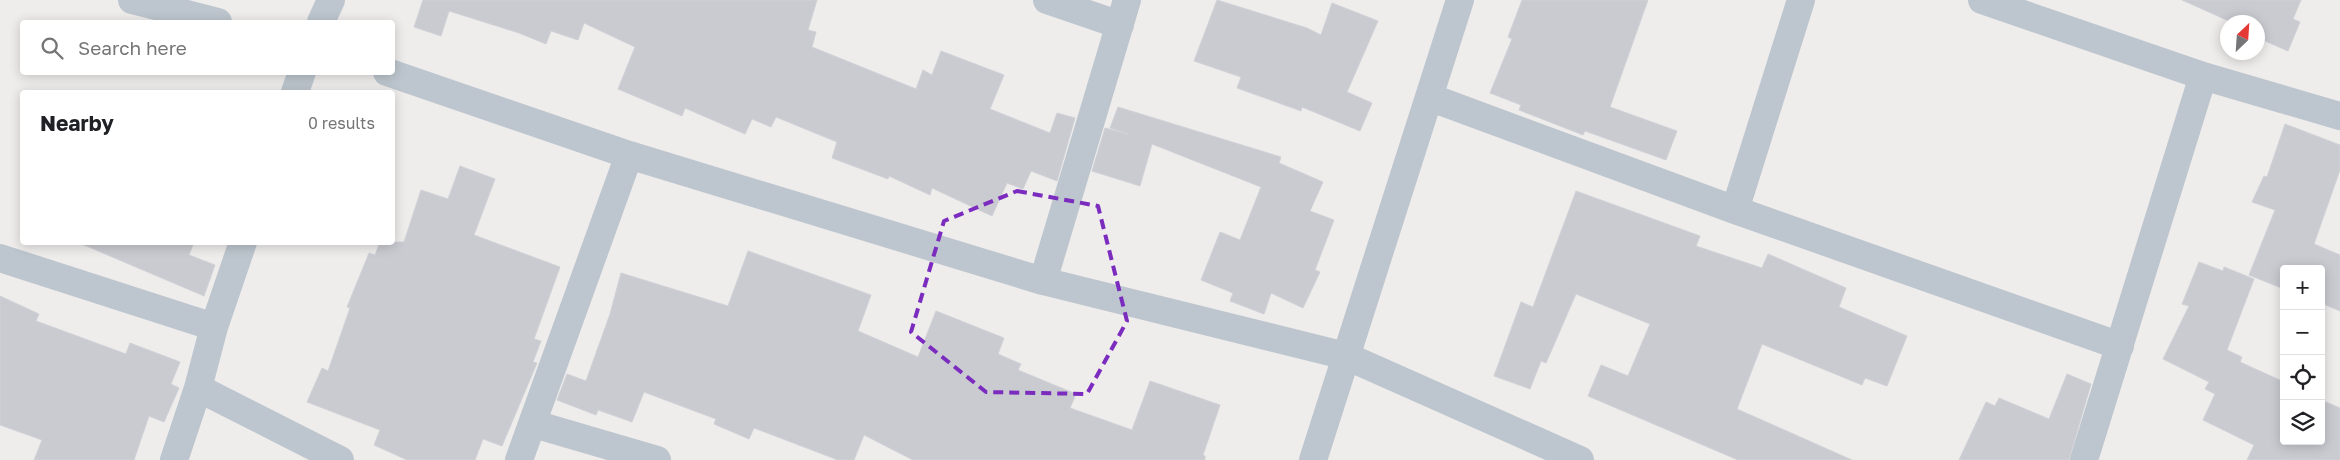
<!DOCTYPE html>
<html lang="en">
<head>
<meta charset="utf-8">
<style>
  body { margin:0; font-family:"Golos Text",sans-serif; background:#f2f2f2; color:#202124 }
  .controls { position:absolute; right:15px; bottom:15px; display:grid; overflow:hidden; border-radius:5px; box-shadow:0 2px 12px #0003 }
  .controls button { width:45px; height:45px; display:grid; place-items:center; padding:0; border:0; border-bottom:1px solid #e0e0e0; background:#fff; color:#202124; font:25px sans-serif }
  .compass { position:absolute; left:2220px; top:15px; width:45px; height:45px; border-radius:50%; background:#fff; box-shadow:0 2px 12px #0003; rotate:25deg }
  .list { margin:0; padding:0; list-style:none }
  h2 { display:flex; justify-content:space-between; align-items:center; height:65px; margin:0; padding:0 20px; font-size:21px }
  h2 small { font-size:16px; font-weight:400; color:#757577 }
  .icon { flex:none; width:28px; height:28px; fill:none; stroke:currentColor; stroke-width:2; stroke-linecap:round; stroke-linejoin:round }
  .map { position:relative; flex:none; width:2340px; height:460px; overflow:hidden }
  .search { position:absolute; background:#fff; box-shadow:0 2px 12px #0003; left:20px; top:20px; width:375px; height:55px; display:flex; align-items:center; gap:12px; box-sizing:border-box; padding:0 18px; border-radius:5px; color:#757577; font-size:19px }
  .panel { position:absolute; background:#fff; box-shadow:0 2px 12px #0003; left:20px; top:90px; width:375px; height:155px; border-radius:5px }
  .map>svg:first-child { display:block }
  .building { fill:#c9cbd1; stroke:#d0d2d7 }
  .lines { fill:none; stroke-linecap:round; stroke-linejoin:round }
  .minor { stroke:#bdc6ce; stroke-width:28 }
  .marked { fill:none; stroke:#7b2cbf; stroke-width:4; stroke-dasharray:10 6; stroke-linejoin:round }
</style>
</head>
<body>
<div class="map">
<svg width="2340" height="460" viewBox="0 0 2340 460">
  <rect width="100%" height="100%" fill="#efecec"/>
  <path class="building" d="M423,0H817L808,30L816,32L812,47L916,89L923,70L932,75L941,51L1004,75L990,109L1050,133L1057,113L1075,118L1057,181L1031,171L1023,189L1007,183L992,216L932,188L930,195L889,176L888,179L832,158L837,142L776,117L771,127L752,119L745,134L685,108L682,116L618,89L635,47L584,23L578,40L551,31L546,44L519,33L449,11L441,36L414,27Z
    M1217,0L1307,28L1321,35L1332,3L1378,21L1347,92L1372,103L1360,131L1302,107L1301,111L1237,88L1241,77L1194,61Z
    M1522,0H1648L1610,107L1677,131L1666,160L1585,131L1583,135L1519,110L1521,105L1490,93L1512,39L1508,37Z
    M2182,0H2301L2293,19L2300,22L2288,51L2258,38V22H2231Z
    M1118,107L1281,157L1279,163L1323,182L1310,211L1334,220L1315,270L1320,272L1303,308L1271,293L1264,314L1230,301L1233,293L1201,280L1220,232L1240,240L1261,187L1152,144L1140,186L1092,171L1105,128L1128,134L1110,128Z
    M2285,124L2340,145V170L2314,244L2340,255V311L2321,303V269H2284V289L2249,275L2275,210L2252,202L2264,176L2267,177Z
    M460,166L495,179L474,235L560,267L534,339L541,341L533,362L537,363L502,446L483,439L475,460H407L374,445L380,430L307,402L322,368L328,371L350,308L347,307L369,253L375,255L380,242H404L421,190L448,199Z
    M1576,191L1700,236L1696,246L1762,268L1768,254L1846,288L1839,307L1907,336L1887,386L1865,378L1862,385L1762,344L1737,409L1852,460H1738L1588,396L1601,365L1628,376L1650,324L1576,294L1546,363L1541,361L1530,389L1494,376L1521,302L1533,307Z
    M77,242H194L189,255L215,265L204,296Z
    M748,251L871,295L858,331L918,357L936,311L1004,338L998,354L1021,364L1018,370L1076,394L1070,408L1132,430L1150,381L1220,405L1203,455L1205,456V460H913L864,435L854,460H838L754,428L749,439L714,424L716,419L644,392L632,422L598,410L596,415L557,400L567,374L586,381L610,314L621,273L728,306Z
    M2199,262L2223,271L2224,267L2254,279L2227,350L2242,357L2240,362L2284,382V441H2321V400L2340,408V460H2247L2254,445L2203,420L2215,394L2205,389L2209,382L2163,359L2189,306L2182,304Z
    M0,296L39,314L36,321L126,354L130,343L180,362L171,384L179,388L164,422L149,416L134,460H34L42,440L0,425Z
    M2067,374L2091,384L2069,460H1959L1986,402L1995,406L1999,398L2049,419Z"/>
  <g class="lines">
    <path class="minor" d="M132,0L218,22
      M1047,0L1120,25
      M1982,0L2203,76L2340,116
      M321,22L331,0
      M387,72L629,155L1043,281L1346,356L1580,460
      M295,92L302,72
      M1429,97L1735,210L2120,346
      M1735,210L1801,0
      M0,258L214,327
      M1043,281L1127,0
      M198,388L340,460
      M534,424L657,460
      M174,460L198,388L214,327L243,242
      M519,460L629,155
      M1313,460L1460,0
      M2084,460L2203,76"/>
  </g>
  <path class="marked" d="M1017,191L1098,206L1127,321L1087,394L986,392L911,332L944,221Z"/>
</svg>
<div class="controls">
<button>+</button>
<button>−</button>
<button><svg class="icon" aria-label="locate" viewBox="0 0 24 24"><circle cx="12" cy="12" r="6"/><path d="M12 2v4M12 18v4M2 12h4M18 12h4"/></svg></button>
<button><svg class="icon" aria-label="layers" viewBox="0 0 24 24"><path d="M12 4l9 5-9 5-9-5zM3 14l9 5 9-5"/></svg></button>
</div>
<svg class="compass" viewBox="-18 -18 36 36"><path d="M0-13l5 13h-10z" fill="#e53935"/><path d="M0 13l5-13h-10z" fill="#757577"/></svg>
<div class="search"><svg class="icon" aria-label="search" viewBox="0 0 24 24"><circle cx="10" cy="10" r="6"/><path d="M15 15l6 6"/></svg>Search here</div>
<section class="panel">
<h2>Nearby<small>0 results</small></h2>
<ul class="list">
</ul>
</section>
</div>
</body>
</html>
